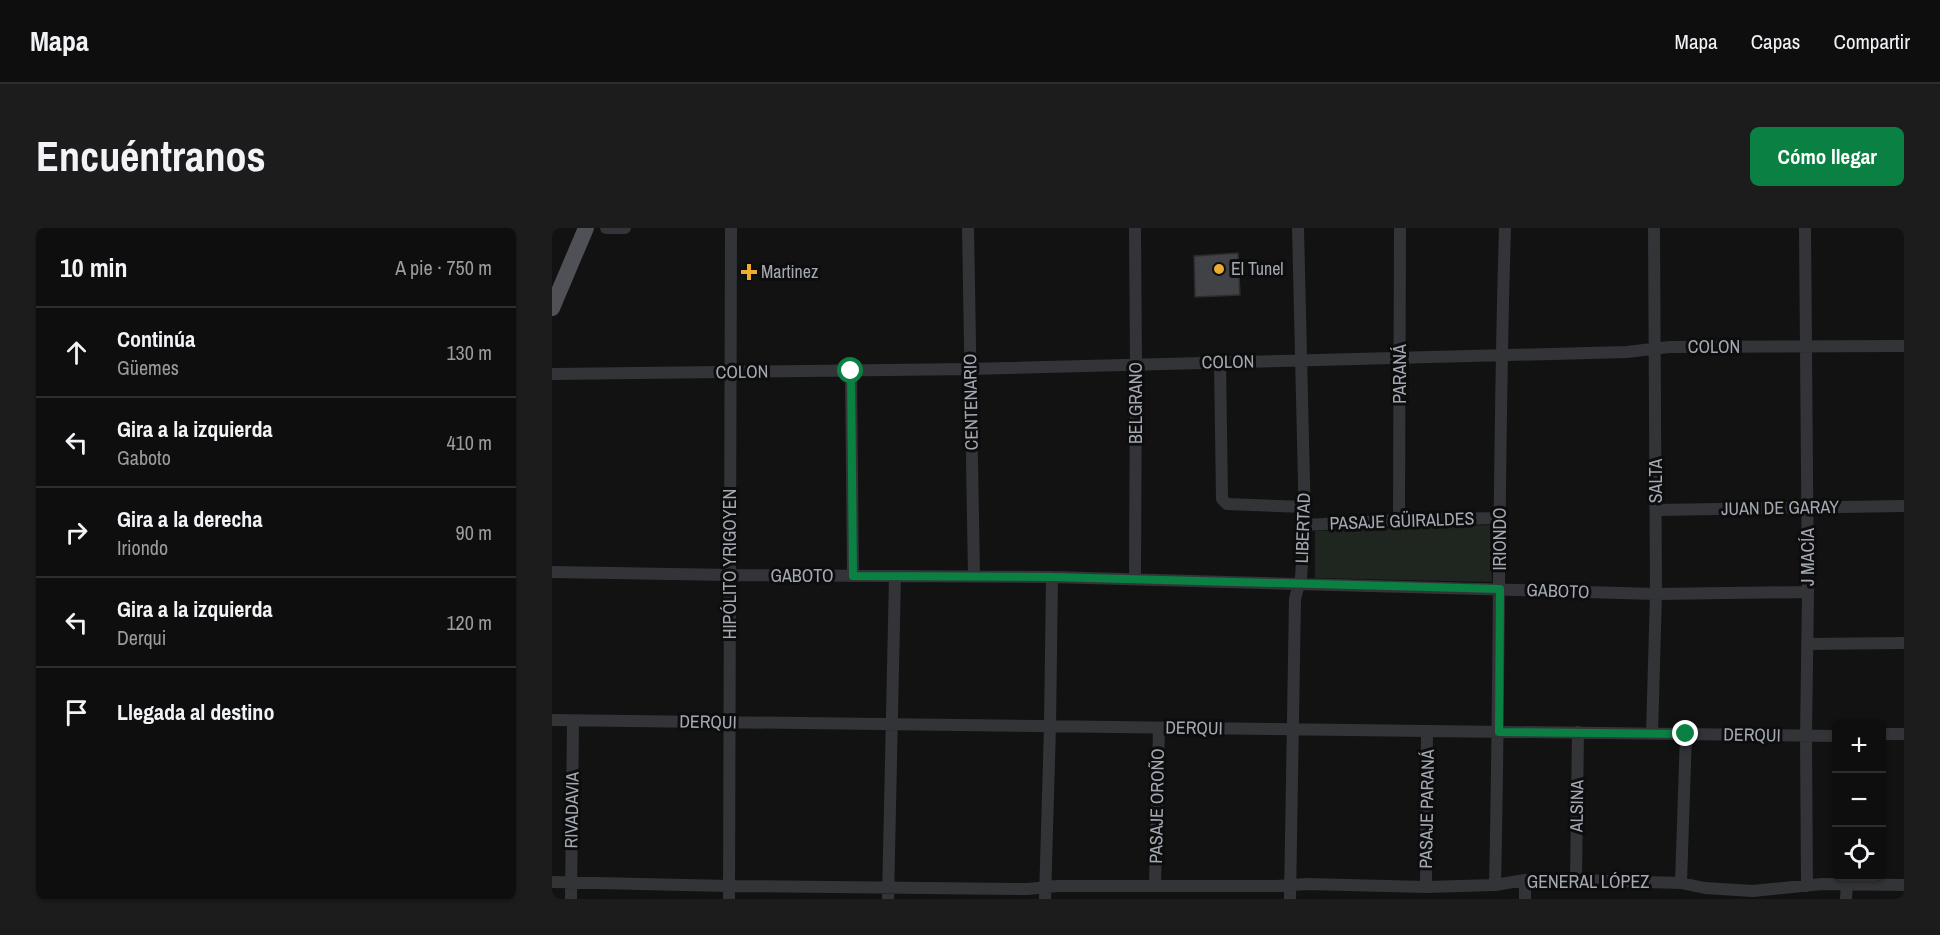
<!DOCTYPE html>
<html lang="es">
<head>
<meta charset="utf-8">
<style>
  body { margin:0; font-family:"Archivo Narrow",sans-serif; background:#1c1c1c; color:#f1f3f6 }
  .controls { position:absolute; right:18px; bottom:18px; display:grid; overflow:hidden; border-radius:9px; box-shadow:0 2px 4px #0004 }
  .controls button { width:54px; height:54px; display:grid; place-items:center; padding:0; border:0; border-bottom:2px solid #2e2e2e; background:#0e0e0e; color:#f1f3f6; font:30px sans-serif }
  .stop { position:absolute; width:18px; height:18px; margin:-14px; border:4px solid #0b8043; border-radius:50%; background:#fff }
  .stop.end { background:#0b8043; border-color:#fff; box-shadow:0 2px 6px #0008 }
  .list { margin:0; padding:0; list-style:none }
  h2 { display:flex; justify-content:space-between; align-items:center; height:78px; margin:0; padding:0 24px; font-size:26px }
  h2 small { font-size:20px; font-weight:400; color:#9b9c9e }
  .list li { display:grid; grid-template-columns:39px 1fr auto; gap:18px; align-items:center; box-sizing:border-box; height:90px; padding:0 24px; border-top:2px solid #2e2e2e }
  .list b { display:block; font-size:22px; white-space:nowrap }
  .list p { margin:0; font-size:20px; white-space:nowrap; color:#9b9c9e }
  .list em { font-size:20px; font-style:normal; color:#9b9c9e }
  .icon { flex:none; width:33px; height:33px; fill:none; stroke:currentColor; stroke-width:2; stroke-linecap:round; stroke-linejoin:round }
  .map { position:relative; flex:none; width:1352px; height:671px; overflow:hidden; border-radius:9px }
  header { display:flex; align-items:center; gap:36px; box-sizing:border-box; height:84px; padding:0 30px; background:#0e0e0e; border-bottom:2px solid #2e2e2e }
  header strong { font-size:28px }
  nav { display:flex; gap:33px; margin-inline-start:auto; font-size:21px }
  .intro { display:flex; align-items:center; justify-content:space-between; box-sizing:border-box; height:144px; padding:0 36px }
  h1 { margin:0; font-size:42px }
  .button { padding:15px 27px; border-radius:9px; background:#0b8043; color:#fff; font-size:21px; font-weight:700 }
  main { display:flex; gap:36px; padding:0 36px }
  aside { flex:1; background:#0e0e0e; border-radius:9px; box-shadow:0 2px 4px #0004 }
  .map>svg:first-child { display:block }
  .green { fill:#1e261f }
  .building { fill:#414246; stroke:#2c2c2f; stroke-width:1.5 }
  .lines { fill:none; stroke-linecap:round; stroke-linejoin:round }
  .minor { stroke:#333438; stroke-width:12 }
  .major { stroke:#4f5157; stroke-width:16 }
  .route { stroke:#0b8043; stroke-width:8 }
  .poi-dot { fill:#ecac30; stroke:#0d0d0e; stroke-width:2 }
  .labels { text-anchor:middle; stroke-width:6; stroke-linejoin:round; paint-order:stroke }
  .poi-label { font-size:18px; fill:#a3a8b3; stroke:#0d0d0e; text-anchor:start }
  .street-label { font-size:18px; fill:#a3a8b3; stroke:#0d0d0e }
</style>
</head>
<body>
<header>
<strong>Mapa</strong>
<nav><a>Mapa</a><a>Capas</a><a>Compartir</a></nav>
</header>
<div class="intro"><h1>Encuéntranos</h1><a class="button">Cómo llegar</a></div>
<main>
<aside>
<h2>10 min<small>A pie · 750 m</small></h2>
<ul class="list">
<li><svg class="icon" aria-label="ahead" viewBox="0 0 24 24"><path d="M12 20V5M6 11l6-6 6 6"/></svg><div><b>Continúa</b><p>Güemes</p></div><em>130 m</em></li>
<li><svg class="icon" aria-label="left" viewBox="0 0 24 24"><path d="M17 20v-9H6M10 6l-5 5 5 5"/></svg><div><b>Gira a la izquierda</b><p>Gaboto</p></div><em>410 m</em></li>
<li><svg class="icon" aria-label="right" viewBox="0 0 24 24"><path d="M7 20v-9h11M14 6l5 5-5 5"/></svg><div><b>Gira a la derecha</b><p>Iriondo</p></div><em>90 m</em></li>
<li><svg class="icon" aria-label="left" viewBox="0 0 24 24"><path d="M17 20v-9H6M10 6l-5 5 5 5"/></svg><div><b>Gira a la izquierda</b><p>Derqui</p></div><em>120 m</em></li>
<li><svg class="icon" aria-label="arrive" viewBox="0 0 24 24"><path d="M6 21V4h12l-3 4 3 4H6"/></svg><div><b>Llegada al destino</b></div></li>
</ul>
</aside>
<div class="map">
<svg width="1352" height="671" viewBox="0 0 1352 671">
  <rect width="100%" height="100%" fill="#121213"/>
  <path class="green" d="M938,297L940,354L763,350V303Z"/>
  <path class="building" d="M686,25L688,67L643,69L642,28Z"/>
  <g class="lines">
    <path class="minor" d="M54,0H73
      M416,0L422,348
      M583,0L584,137L583,351
      M1253,0L1256,364L1254,508L1255,658
      M668,134L670,271L675,276L753,279
      M299,143L301,348
      M0,146L418,141L1075,124L1117,119L1352,118
      M1105,282L1352,278
      M847,292L848,0
      M753,297L847,292L948,290
      M0,344L179,347L500,349L1104,366L1256,364
      M1255,416L1352,415
      M0,492L1284,508
      M1100,506L1104,366L1102,0
      M1330,506H1352
      M1024,652L1026,504
      M0,654L177,658L476,661L505,658H724L755,656L874,659L943,657L973,652H1024L1129,655L1153,660L1201,663L1270,656L1352,657
      M1129,655L1134,506
      M603,657L607,500
      M943,657C948,438 946,219 953,0
      M874,659L875,503
      M19,671L21,493
      M177,671L179,0
      M336,671L343,348
      M493,671L498,498L500,349
      M738,671L743,371L749,349L753,297L746,0
      M973,671V652
      M1294,671L1295,656"/>
    <path class="major" d="M0,80L34,0"/>
  </g>
  <g class="lines">
    <path class="route" d="M299,143L301,348L500,349L948,361L947,504L1134,506"/>
  </g>
  <g class="poi-dot">
    <circle cx="667" cy="41" r="6"/>
    <path d="M194 35h6v6h6v6h-6v6h-6v-6h-6v-6h6z"/>
  </g>
  <g class="labels">
    <g class="poi-label">
      <text x="679" y="47">El Tunel</text>
      <text x="209" y="50">Martinez</text>
    </g>
    <g class="street-label">
      <text x="1162" y="125">COLON</text>
      <text transform="translate(676 134) rotate(-1)" y="6">COLON</text>
      <text transform="translate(190 144) rotate(-1)" y="6">COLON</text>
      <text transform="translate(848 146) rotate(-90)" y="6">PARANÁ</text>
      <text transform="translate(419 174) rotate(-91)" y="6">CENTENARIO</text>
      <text transform="translate(584 175) rotate(-90)" y="6">BELGRANO</text>
      <text transform="translate(1104 253) rotate(-90)" y="6">SALTA</text>
      <text transform="translate(1228 280) rotate(-1)" y="6">JUAN DE GARAY</text>
      <text transform="translate(850 293) rotate(-2)" y="6">PASAJE GÜIRALDES</text>
      <text transform="translate(751 300) rotate(-88)" y="6">LIBERTAD</text>
      <text transform="translate(948 311) rotate(-90)" y="6">IRIONDO</text>
      <text transform="translate(1256 329) rotate(-90)" y="6">J MACÍA</text>
      <text transform="translate(178 336) rotate(-90)" y="6">HIPÓLITO YRIGOYEN</text>
      <text x="250" y="354">GABOTO</text>
      <text transform="translate(1006 363) rotate(2)" y="6">GABOTO</text>
      <text transform="translate(156 494) rotate(1)" y="6">DERQUI</text>
      <text transform="translate(642 500) rotate(1)" y="6">DERQUI</text>
      <text transform="translate(1200 507) rotate(1)" y="6">DERQUI</text>
      <text transform="translate(605 578) rotate(-89)" y="6">PASAJE OROÑO</text>
      <text transform="translate(1025 578) rotate(-89)" y="6">ALSINA</text>
      <text transform="translate(875 581) rotate(-89)" y="6">PASAJE PARANÁ</text>
      <text transform="translate(20 582) rotate(-89)" y="6">RIVADAVIA</text>
      <text x="1036" y="660">GENERAL LÓPEZ</text>
    </g>
  </g>
</svg>
<div class="controls">
<button>+</button>
<button>−</button>
<button><svg class="icon" aria-label="locate" viewBox="0 0 24 24"><circle cx="12" cy="12" r="6"/><path d="M12 2v4M12 18v4M2 12h4M18 12h4"/></svg></button>
</div>
<div class="stop" style="left:299px;top:143px"></div>
<div class="stop end" style="left:1134px;top:506px"></div>
</div>
</main>
</body>
</html>
